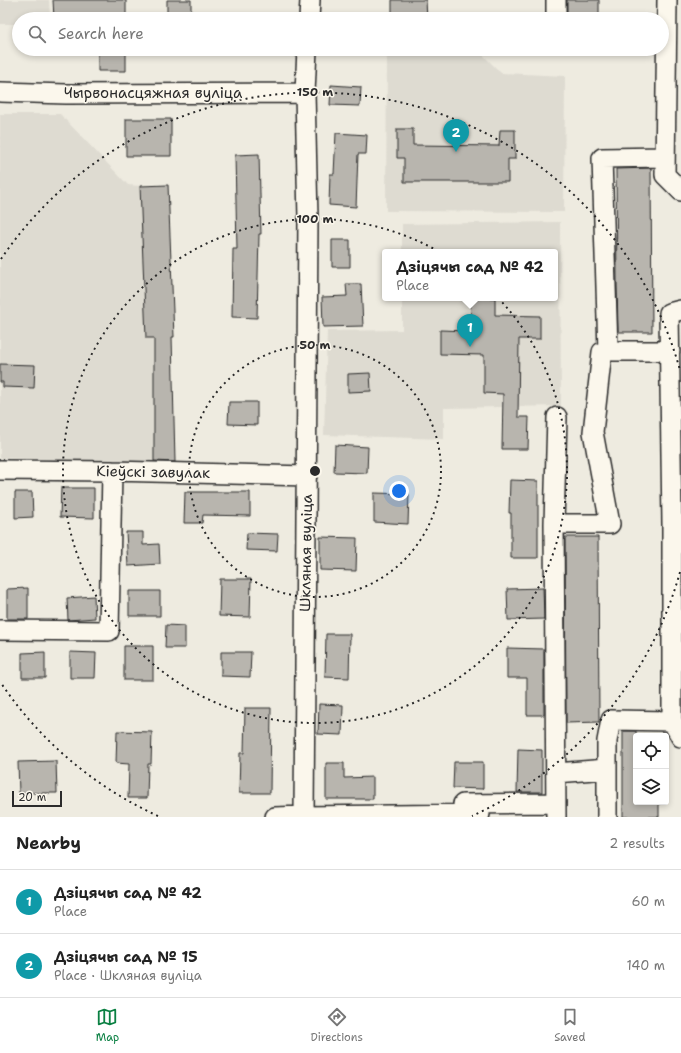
<!DOCTYPE html>
<html lang="en">
<head>
<meta charset="utf-8">
<style>
  body { margin:0; font-family:"Shantell Sans",sans-serif; background:#f6f6f6; color:#222 }
  .controls { position:absolute; right:12px; bottom:12px; display:grid; overflow:hidden; border-radius:4px; box-shadow:0 2px 6px #0003 }
  .controls button { width:36px; height:36px; display:grid; place-items:center; padding:0; border:0; border-bottom:1px solid #e0e0e0; background:#fff; color:#222; font:20px sans-serif }
  .scale { position:absolute; left:12px; bottom:10px; width:50px; box-sizing:border-box; padding-left:4px; border:2px solid #2b2b2b; border-top:0; font-size:11px; line-height:14px; white-space:nowrap; color:#2b2b2b; -webkit-text-stroke:3px #fbf7ec; paint-order:stroke }
  .you { position:absolute; left:399px; top:491px; width:14px; height:14px; margin:-10px; border:3px solid #fff; border-radius:50%; background:#1a73e8; box-shadow:0 0 0 6px #1a73e833 }
  .badge { display:grid; place-items:center; width:26px; height:26px; border-radius:50%; background:#0b8043; color:#fff; font-size:13px; font-weight:700 }
  .pin { position:absolute; translate:-50% -33px; filter:drop-shadow(0 1px 2px #0008) }
  .pin::after { content:''; position:absolute; top:21px; width:14px; height:12px; background:inherit; clip-path:polygon(0 0,100% 0,50% 100%) }
  .popup { position:absolute; left:382px; top:249px; width:176px; height:52px; box-sizing:border-box; display:grid; place-content:center; border-radius:4px; background:#fff; filter:drop-shadow(0 1px 3px #0005); font-size:13px; white-space:nowrap; color:#767676 }
  .popup b { font-size:15px; color:#222 }
  .popup::after { content:''; position:absolute; left:50%; top:100%; margin-left:-8px; border:8px solid transparent; border-top-color:#fff }
  .list { margin:0; padding:0; list-style:none }
  h2 { display:flex; justify-content:space-between; align-items:center; height:52px; margin:0; padding:0 16px; font-size:17px }
  h2 small { font-size:13px; font-weight:400; color:#767676 }
  .list li { display:grid; grid-template-columns:26px 1fr auto; gap:12px; align-items:center; box-sizing:border-box; height:64px; padding:0 16px; border-top:1px solid #e0e0e0 }
  .list b { display:block; font-size:15px; white-space:nowrap }
  .list p { margin:0; font-size:13px; white-space:nowrap; color:#767676 }
  .list em { font-size:13px; font-style:normal; color:#767676 }
  .icon { flex:none; width:22px; height:22px; fill:none; stroke:currentColor; stroke-width:2; stroke-linecap:round; stroke-linejoin:round }
  .map { position:relative; flex:none; width:681px; height:817px; overflow:hidden }
  .search { position:absolute; background:#fff; box-shadow:0 2px 6px #0003; left:12px; right:12px; top:12px; height:44px; display:flex; align-items:center; gap:10px; box-sizing:border-box; padding:0 14px; border-radius:22px; color:#767676; font-size:15px }
  .sheet { height:180px; background:#fff }
  nav { display:flex; justify-content:space-around; align-items:center; box-sizing:border-box; height:56px; border-top:1px solid #e0e0e0; background:#fff; font-size:11px; color:#767676 }
  nav a { display:grid; justify-items:center; gap:2px }
  nav .on { color:#0b8043 }
  .map>svg:first-child { display:block }
  .built { fill:#dedbd1 }
  .building { fill:#b8b5ae; stroke:#2b2b2b }
  .lines { fill:none; stroke-linecap:round; stroke-linejoin:round }
  .minor-casing { stroke:#2b2b2b; stroke-width:22 }
  .minor { stroke:#fbf7ec; stroke-width:19 }
  .ring { fill:none; stroke:#2b2b2b; stroke-width:2; stroke-dasharray:2 4 }
  .labels { text-anchor:middle; stroke-width:3; stroke-linejoin:round; paint-order:stroke }
  .street-label { font-size:15px; fill:#2b2b2b; stroke:#fbf7ec }
  .centre { fill:#2b2b2b; stroke:#fbf7ec; stroke-width:2 }
  .ring-label { font-size:12px; text-anchor:middle; font-weight:bold; fill:#2b2b2b; stroke:#fbf7ec; stroke-width:3; stroke-linejoin:round; paint-order:stroke }
</style>
</head>
<body>
<div class="map">
<svg width="681" height="817" viewBox="0 0 681 817">
  <rect width="100%" height="100%" fill="#eeebe0"/>
  <filter id="ink" filterUnits="userSpaceOnUse"><feTurbulence type="fractalNoise" baseFrequency=".025" numOctaves="2"/><feDisplacementMap in="SourceGraphic" scale="8" xChannelSelector="R" yChannelSelector="G"/><feConvolveMatrix kernelMatrix="1 2 1 2 8 2 1 2 1" color-interpolation-filters="sRGB"/></filter>
  <g filter="url(#ink)">
    <path class="built" d="M0,0H49L50,19H19V24H0Z
      M387,49H477L501,73L565,76L564,212L386,211Z
      M0,114H60L128,185L140,186L168,185L175,465L0,458Z
      M560,222L561,406L444,408V439L324,435L327,331L402,330V298H555V252H402V224Z"/>
    <path class="building" d="M53,0H126V19H54Z
      M167,0H191V19H167Z
      M392,0H426L427,19H392Z
      M567,0H599V19H567Z
      M98,49H126V71H98Z
      M331,85L361,87L360,106L330,105Z
      M126,119H171V156H126Z
      M397,129H413V145L499,146L500,130H515V159H508V182H404V158H397Z
      M336,133L367,135L366,154H358L356,207L329,205L330,174H334Z
      M259,154L261,234H259L257,318L232,317L233,249H237L235,155Z
      M651,168L652,332H618L617,283L616,169Z
      M168,185L174,337H172L175,462L154,461V338H146L140,186Z
      M332,240H350V267H332Z
      M346,284H361L363,326L323,327L322,297L347,296Z
      M471,298H495V315L540,316V339H519L518,417H529L528,449H502L503,394L484,393V355L440,354V330L470,331Z
      M0,364L35,365L34,388L3,387V382H0Z
      M370,373L371,391L348,392V374Z
      M229,402H257V425L228,424Z
      M335,445L368,447L367,473L334,472Z
      M510,480L538,481V558H511V513H509Z
      M61,488H94V518L60,517Z
      M15,492H32L33,517L15,518Z
      M185,492H250V516L203,515L202,523H184Z
      M374,493L409,494L408,524L374,522Z
      M126,532H143V545L159,544L160,564L128,566Z
      M247,533L278,534L277,551L246,550Z
      M320,537L357,538L356,571L320,570Z
      M565,537H598L599,722L566,723Z
      M220,579H251L250,617L219,616Z
      M28,588V619H7V589Z
      M543,588L544,619L508,620L507,589Z
      M129,591H160V616H129Z
      M94,596L95,618L68,620L67,598Z
      M166,625L185,626V648H165Z
      M326,634H350L349,678L325,677Z
      M124,646H153V680H124Z
      M507,648L544,649V715H527V678H507Z
      M45,652V678H22V653Z
      M70,652L96,653L95,678H70Z
      M221,652H251L250,677L221,676Z
      M319,704L343,705L342,735L318,734Z
      M245,708H271L270,793H239L240,753H244Z
      M117,731L152,732L151,764H148L147,798H128L129,764L116,763Z
      M623,731H636V802H659V817H623Z
      M518,749L542,750V792H517Z
      M56,761L57,793H19L18,762Z
      M454,762H483V789L453,788Z
      M326,763H344V778L373,777V799H326Z"/>
    <g class="lines">
      <g class="minor-casing">
        <path id="minor" d="M667,0L665,175L681,191
          M556,18V0
          M309,19L310,0
          M0,92L66,94L305,93
          M665,157L602,158L608,351H670
          M0,470L112,471L307,476
          M554,524H610L593,432L602,352L608,351
          M672,524L669,313L681,310
          M0,630L109,631L112,471
          M672,721V524H681
          M556,773L607,769
          M463,804L556,803
          M275,817L304,816L480,814
          M304,817L308,218L305,93L307,49
          M556,817L554,524L557,417
          M607,817V741L611,720L672,721L681,737"/>
      </g>
      <use href="#minor" class="minor"/>
    </g>
  </g>
  <g class="ring">
    <circle cx="315" cy="471" r="126"/>
    <circle cx="315" cy="471" r="252"/>
    <path d="M680 572A379 379 0 0 1 472 816M158 816A379 379 0 0 1 1 683M1 259A379 379 0 0 1 680 370"/>
  </g>
  <g class="labels">
    <g class="street-label">
      <text x="153" y="98">Чырвонасцяжная вуліца</text>
      <text transform="translate(153 472) rotate(1)" y="5">Кіеўскі завулак</text>
      <text transform="translate(306 553) rotate(-89)" y="5">Шкляная вуліца</text>
    </g>
  </g>
  <circle cx="315" cy="471" r="6" class="centre"/>
  <g class="ring-label">
    <text x="315" y="96">150 m</text>
    <text x="315" y="223">100 m</text>
    <text x="315" y="349">50 m</text>
  </g>
</svg>
<div class="controls">
<button><svg class="icon" aria-label="locate" viewBox="0 0 24 24"><circle cx="12" cy="12" r="6"/><path d="M12 2v4M12 18v4M2 12h4M18 12h4"/></svg></button>
<button><svg class="icon" aria-label="layers" viewBox="0 0 24 24"><path d="M12 4l9 5-9 5-9-5zM3 14l9 5 9-5"/></svg></button>
</div>
<div class="scale">20 m</div>
<div class="you"></div>
<div class="pin badge" style="left:470px;top:347px;background:#0f9aa8">1</div>
<div class="popup"><b>Дзіцячы сад № 42</b>Place</div>
<div class="pin badge" style="left:456px;top:152px;background:#0f9aa8">2</div>
<div class="search"><svg class="icon" aria-label="search" viewBox="0 0 24 24"><circle cx="10" cy="10" r="6"/><path d="M15 15l6 6"/></svg>Search here</div>
</div>
<section class="sheet">
<h2>Nearby<small>2 results</small></h2>
<ul class="list">
<li><span class="badge" style="background:#0f9aa8">1</span><div><b>Дзіцячы сад № 42</b><p>Place</p></div><em>60 m</em></li>
<li><span class="badge" style="background:#0f9aa8">2</span><div><b>Дзіцячы сад № 15</b><p>Place · Шкляная вуліца</p></div><em>140 m</em></li>
</ul>
</section>
<nav>
<a class="on"><svg class="icon" aria-label="map" viewBox="0 0 24 24"><path d="M3 6l6-2 6 2 6-2v14l-6 2-6-2-6 2zM9 4v14M15 6v14"/></svg>Map</a>
<a><svg class="icon" aria-label="directions" viewBox="0 0 24 24"><path d="M12 3l9 9-9 9-9-9zM9 14v-3h6M13 9l2 2-2 2"/></svg>Directions</a>
<a><svg class="icon" aria-label="saved" viewBox="0 0 24 24"><path d="M7 4h10v16l-5-4-5 4z"/></svg>Saved</a>
</nav>
</body>
</html>
